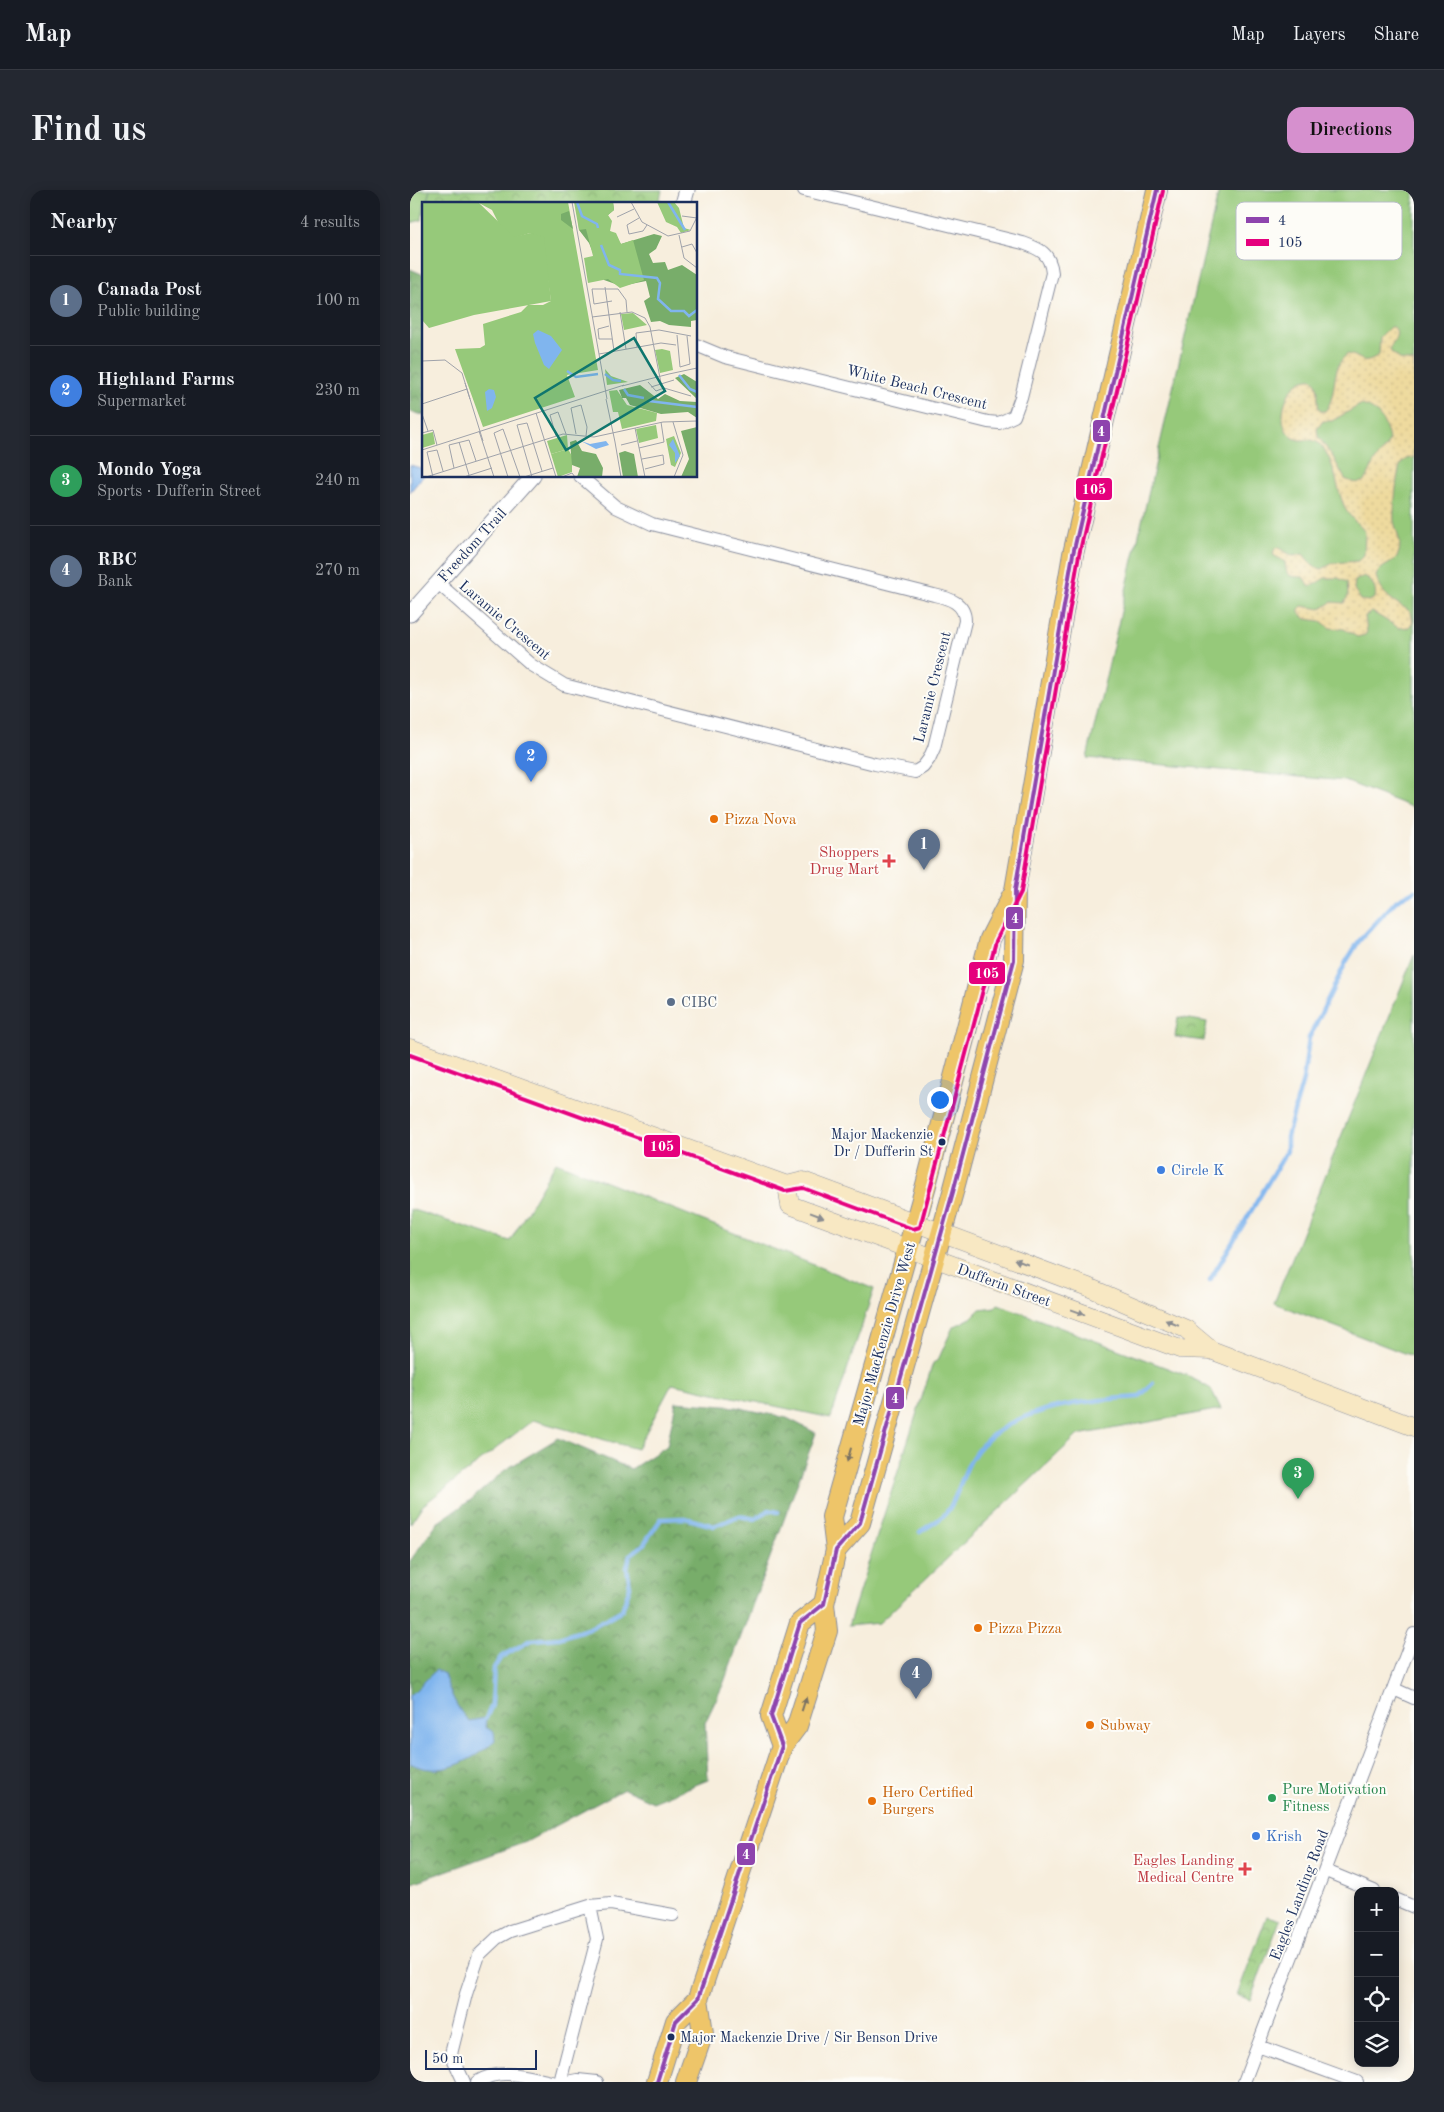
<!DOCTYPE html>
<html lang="en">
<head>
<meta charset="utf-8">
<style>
  body { margin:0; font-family:"Old Standard TT",serif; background:#242831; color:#f1f3f6 }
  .controls { position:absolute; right:15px; bottom:15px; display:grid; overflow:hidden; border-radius:10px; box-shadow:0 2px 12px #0003 }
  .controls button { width:45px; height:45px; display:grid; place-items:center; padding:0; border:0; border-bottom:1px solid #363941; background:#171b24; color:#f1f3f6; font:25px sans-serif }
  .scale { position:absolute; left:15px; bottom:12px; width:112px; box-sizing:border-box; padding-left:5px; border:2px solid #1b2f5e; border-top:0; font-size:14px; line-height:18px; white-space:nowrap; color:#1b2f5e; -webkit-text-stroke:4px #fdfcf7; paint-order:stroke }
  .you { position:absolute; left:529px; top:909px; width:18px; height:18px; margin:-12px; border:4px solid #fff; border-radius:50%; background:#1a73e8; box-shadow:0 0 0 8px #1a73e833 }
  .badge { display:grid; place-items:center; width:32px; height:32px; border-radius:50%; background:#d690ce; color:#fff; font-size:16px; font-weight:700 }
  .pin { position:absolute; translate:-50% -41px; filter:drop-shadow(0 1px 2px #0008) }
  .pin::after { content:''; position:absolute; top:26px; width:18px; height:15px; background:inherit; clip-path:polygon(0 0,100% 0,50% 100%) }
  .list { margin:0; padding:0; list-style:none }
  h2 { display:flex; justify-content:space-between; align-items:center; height:65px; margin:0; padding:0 20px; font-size:21px }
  h2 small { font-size:16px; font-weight:400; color:#9ea1a6 }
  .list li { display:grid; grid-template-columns:32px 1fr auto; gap:15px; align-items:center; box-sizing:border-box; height:90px; padding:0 20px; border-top:1px solid #363941 }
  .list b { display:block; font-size:19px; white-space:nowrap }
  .list p { margin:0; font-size:16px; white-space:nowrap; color:#9ea1a6 }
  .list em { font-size:16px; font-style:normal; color:#9ea1a6 }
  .icon { flex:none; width:28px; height:28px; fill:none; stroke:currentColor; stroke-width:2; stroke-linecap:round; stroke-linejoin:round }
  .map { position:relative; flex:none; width:1004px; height:1892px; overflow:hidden; border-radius:15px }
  header { display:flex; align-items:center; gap:30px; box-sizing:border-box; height:70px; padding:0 25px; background:#171b24; border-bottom:1px solid #363941 }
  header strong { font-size:24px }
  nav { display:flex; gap:28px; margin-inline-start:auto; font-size:18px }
  .intro { display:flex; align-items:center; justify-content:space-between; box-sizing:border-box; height:120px; padding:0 30px }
  h1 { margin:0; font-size:35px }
  .button { padding:12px 22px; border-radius:15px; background:#d690ce; color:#111; font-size:18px; font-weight:700 }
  main { display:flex; gap:30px; padding:0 30px }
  aside { flex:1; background:#171b24; border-radius:15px; box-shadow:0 2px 12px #0003 }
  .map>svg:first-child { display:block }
  .grass { fill:#96c97a; stroke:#587c6c }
  .forest { fill:url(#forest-crowns); stroke:#4a6e64 }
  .sand { fill:url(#sand-dots); stroke:#84847e; fill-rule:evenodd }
  .park { fill:url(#park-crowns); stroke:#587c6c }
  .water { fill:#80b5ee; stroke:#4e72a6 }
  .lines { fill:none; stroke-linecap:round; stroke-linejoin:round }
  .stream { stroke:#80b5ee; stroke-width:4.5 }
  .minor-casing { stroke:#898e9e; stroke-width:14 }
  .tertiary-casing { stroke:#898e9e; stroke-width:17 }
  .secondary-casing { stroke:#898e9e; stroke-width:19 }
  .primary-casing { stroke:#898e9e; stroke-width:22 }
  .minor { stroke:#fff; stroke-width:12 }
  .tertiary { stroke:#fff; stroke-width:15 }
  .secondary { stroke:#f8e8c3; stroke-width:18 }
  .primary { stroke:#eec569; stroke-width:20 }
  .bus-1-casing { stroke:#fdfcf7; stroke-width:8 }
  .bus-2-casing { stroke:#fdfcf7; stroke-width:8 }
  .bus-1 { stroke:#8e44ad; stroke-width:4 }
  .bus-2 { stroke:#e5007d; stroke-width:4 }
  .oneway { fill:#8a8c90 }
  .oneway2 { fill:#7a7263 }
  .food-dot { fill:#e8710a; stroke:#fdfcf7; stroke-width:2 }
  .health-dot { fill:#e0444e; stroke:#fdfcf7; stroke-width:2 }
  .service-dot { fill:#5c6f8a; stroke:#fdfcf7; stroke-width:2 }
  .bus-dot { fill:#1b2f5e; stroke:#fdfcf7; stroke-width:2 }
  .shop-dot { fill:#3f7fe0; stroke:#fdfcf7; stroke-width:2 }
  .leisure-dot { fill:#2e9e5b; stroke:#fdfcf7; stroke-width:2 }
  .labels { text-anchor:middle; stroke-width:4; stroke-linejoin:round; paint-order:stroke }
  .bus-label { font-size:14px; fill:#1b2f5e; stroke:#fdfcf7; text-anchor:end }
  .street-label { font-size:15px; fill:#1b2f5e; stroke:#fdfcf7 }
  .food-label { font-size:15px; fill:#c56008; stroke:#fdfcf7; text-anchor:start }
  .health-label { font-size:15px; fill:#be3a42; stroke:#fdfcf7; text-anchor:end }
  .service-label { font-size:15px; fill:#4e5e75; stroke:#fdfcf7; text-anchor:start }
  .shop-label { font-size:15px; fill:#366cbe; stroke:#fdfcf7; text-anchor:start }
  .leisure-label { font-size:15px; fill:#27864d; stroke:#fdfcf7; text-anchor:start }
  .inset-river { fill:none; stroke:#80b5ee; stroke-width:2.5 }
  .inset-road { fill:none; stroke:#9fa2aa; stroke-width:1 }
  .view { fill:#0f766e; fill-opacity:0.15; stroke:#0f766e; stroke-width:2.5 }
  .inset-edge { fill:none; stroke:#1b2f5e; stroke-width:2.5 }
  .key { fill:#fdfcf7; stroke:#b9bec9; stroke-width:1 }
  .key-label { font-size:14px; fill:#1b2f5e }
  .line-badge { stroke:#fdfcf7; stroke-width:2 }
  .badge-label { font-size:14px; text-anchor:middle; font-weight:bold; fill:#fff }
</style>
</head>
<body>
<header>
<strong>Map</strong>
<nav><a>Map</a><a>Layers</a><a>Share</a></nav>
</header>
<div class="intro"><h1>Find us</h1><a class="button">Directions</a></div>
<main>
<aside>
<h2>Nearby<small>4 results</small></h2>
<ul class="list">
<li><span class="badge" style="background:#5c6f8a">1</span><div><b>Canada Post</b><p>Public building</p></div><em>100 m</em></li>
<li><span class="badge" style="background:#3f7fe0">2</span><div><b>Highland Farms</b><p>Supermarket</p></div><em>230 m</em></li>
<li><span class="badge" style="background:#2e9e5b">3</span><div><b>Mondo Yoga</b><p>Sports · Dufferin Street</p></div><em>240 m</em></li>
<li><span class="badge" style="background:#5c6f8a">4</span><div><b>RBC</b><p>Bank</p></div><em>270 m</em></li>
</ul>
</aside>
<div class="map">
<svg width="1004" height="1892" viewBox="0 0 1004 1892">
  <defs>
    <pattern id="forest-crowns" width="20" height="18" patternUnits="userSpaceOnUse" patternTransform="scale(1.25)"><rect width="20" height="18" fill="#78ad6a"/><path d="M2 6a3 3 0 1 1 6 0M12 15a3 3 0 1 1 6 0" fill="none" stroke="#628d5a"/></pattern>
    <pattern id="sand-dots" width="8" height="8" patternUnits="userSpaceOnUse" patternTransform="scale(1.25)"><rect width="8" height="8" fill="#eeda9e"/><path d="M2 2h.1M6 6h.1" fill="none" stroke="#ccbb8a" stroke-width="1.8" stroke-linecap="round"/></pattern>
    <pattern id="park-crowns" width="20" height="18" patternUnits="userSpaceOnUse" patternTransform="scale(1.25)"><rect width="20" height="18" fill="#96c97a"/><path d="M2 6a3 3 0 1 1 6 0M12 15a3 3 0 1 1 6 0" fill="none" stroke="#7aa467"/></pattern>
  </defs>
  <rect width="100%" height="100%" fill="#fdfcf7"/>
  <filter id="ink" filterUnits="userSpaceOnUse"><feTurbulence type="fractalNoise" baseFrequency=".02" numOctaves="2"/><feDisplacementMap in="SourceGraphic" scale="10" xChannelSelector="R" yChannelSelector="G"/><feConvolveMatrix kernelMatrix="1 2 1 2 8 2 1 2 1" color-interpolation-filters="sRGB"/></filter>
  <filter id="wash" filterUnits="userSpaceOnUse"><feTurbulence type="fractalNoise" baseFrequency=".0096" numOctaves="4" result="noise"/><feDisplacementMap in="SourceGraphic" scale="20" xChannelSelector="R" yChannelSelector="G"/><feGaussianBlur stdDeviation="1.12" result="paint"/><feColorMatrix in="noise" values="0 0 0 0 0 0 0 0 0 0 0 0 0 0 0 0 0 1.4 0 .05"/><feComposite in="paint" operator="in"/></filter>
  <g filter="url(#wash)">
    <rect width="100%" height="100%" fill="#f7eedd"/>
    <path class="grass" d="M0,0H20L16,14H14L12,30L0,33Z
      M809,0H1004V618L935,591L677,568Z
      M1004,765V1167L864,1113Z
      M146,972L464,1099L421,1228L262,1194L227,1259L123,1230L12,1316L0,1334V1019L100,1051Z
      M588,1114L781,1187L801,1199L811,1219L668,1245L469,1433L438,1436L523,1173L528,1170L543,1137L561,1128L570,1119L585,1117Z"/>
    <path class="forest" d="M0,79L14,85V225L0,222Z
      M266,1212L326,1217L377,1228L406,1243L313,1495L295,1533L298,1590L243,1612L214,1599L116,1652L0,1694V1371L27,1333L62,1309L95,1280L148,1248L221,1279L257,1256Z"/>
    <path class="sand" d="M980,137H984C990,145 984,150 980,158L981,162L991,170L1004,172V268C998,268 994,269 991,274C987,279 983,324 984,331C986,341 992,351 989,362C986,375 970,374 966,386C972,407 985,411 1001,422L1003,433L999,437L989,438L962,422L955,426L957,442L955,445L947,447L934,439L920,438L911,431L896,429L889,423V419L892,416L911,419L921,412L934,413L938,406L937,392L928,388H915L900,397L893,387C879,387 876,386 875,372L863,365L864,360L867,357L883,366L893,364L903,376L912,379L923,373L948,371L954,365L955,342C948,333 937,325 934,316C926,297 926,277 914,259C901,242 892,256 881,246C863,232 877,186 903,189C912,200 905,210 910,221H915C929,205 919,176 938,164C954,167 950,176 969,165L970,147ZM950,215C968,217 977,234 979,251C976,258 971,263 967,268C957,280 960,301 935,289L923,267L908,246L907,239L913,231H922ZM954,386C962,390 967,399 965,408L959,411L951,410L944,399L945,391Z"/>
    <path class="park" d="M20,0H252L249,14H16Z
      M768,827L797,832L794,851L765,847Z
      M857,1726L870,1730L840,1810L827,1805Z"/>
    <path class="water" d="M0,275L14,279V285L0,302Z
      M26,1480L34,1484C38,1498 48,1522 59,1531L76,1528L75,1537L84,1542L85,1550C63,1571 29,1589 0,1573V1506Z"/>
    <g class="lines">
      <path class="stream" d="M800,1090L877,961V947L893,890L899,848L936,772L949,751L987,710L1004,701
        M510,1342C518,1336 529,1331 535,1324C547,1311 552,1284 562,1268C594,1217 674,1210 729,1207L743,1193
        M76,1528L82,1515L84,1478L91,1467L121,1450L149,1448L180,1438L212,1420L220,1397L217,1378L220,1365L233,1355L251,1329L275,1328L304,1336L329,1326L345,1329L359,1320L368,1322"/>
    </g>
  </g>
  <g filter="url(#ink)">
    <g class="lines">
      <g class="minor-casing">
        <path id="minor" d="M286,155L315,167L578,232L589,233L604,226L611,207L642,83C640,63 630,59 613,53L394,0
          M28,393L121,475L154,495L465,574L505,582L513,577L519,569L524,558L555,431C555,413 539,408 524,405L242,334L206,317L170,286
          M984,1499L1004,1508
          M916,1681L964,1701
          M985,1709L1004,1717
          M848,1856L947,1892
          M54,1892L41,1864L56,1804L69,1765L87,1748L100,1741L180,1716L201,1714L263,1725
          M67,1892C92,1877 116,1887 142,1892
          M150,1892L187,1749L180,1716
          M158,1892L168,1890L187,1892
          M834,1892L1004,1444"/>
      </g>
      <g class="tertiary-casing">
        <path id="tertiary" d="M273,14L277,0
          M0,424L123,286"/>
      </g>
      <g class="secondary-casing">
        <path id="secondary" d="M0,858L377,995L393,991L678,1097L776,1139L801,1160
          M377,995L380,1015L770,1159L801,1160L1004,1237"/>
      </g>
      <g class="primary-casing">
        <path id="primary" d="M426,1360L450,1333L543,1002L604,770L605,700L663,364L747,0
          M372,1556L361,1526L390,1433L414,1414
          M247,1892L266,1831L288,1809
          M276,1892L293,1843L288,1809L372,1556L387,1536L417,1441L414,1414L426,1360L422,1327L516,995L580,749L603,704"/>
      </g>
      <use href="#minor" class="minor"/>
      <use href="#tertiary" class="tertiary"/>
      <use href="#secondary" class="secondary"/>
      <use href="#primary" class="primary"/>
      <g class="bus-1-casing">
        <path id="bus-1" d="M247,1892L266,1831L288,1809L372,1556L361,1526L390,1433L414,1414L426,1360L450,1333L543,1002L604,770L605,700L663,364L747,0"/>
      </g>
      <g class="bus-2-casing">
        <path id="bus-2" d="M0,865L375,1001L393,998L503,1039L510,1037L586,751L611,702L669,365L753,1"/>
      </g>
      <use href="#bus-1" class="bus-1"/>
      <use href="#bus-2" class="bus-2"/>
    </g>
    <defs><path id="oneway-solid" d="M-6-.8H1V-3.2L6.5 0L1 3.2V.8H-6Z" transform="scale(1.25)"/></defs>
    <g class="oneway">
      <use href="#oneway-solid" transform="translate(407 1025) rotate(21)"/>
      <use href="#oneway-solid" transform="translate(611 1072) rotate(-159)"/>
      <use href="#oneway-solid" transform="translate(668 1122) rotate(20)"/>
      <use href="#oneway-solid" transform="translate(762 1133) rotate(-157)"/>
    </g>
    <g class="oneway2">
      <use href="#oneway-solid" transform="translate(439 1265) rotate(106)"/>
      <use href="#oneway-solid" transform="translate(394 1514) rotate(-72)"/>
    </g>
  </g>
  <g class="food-dot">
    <circle cx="304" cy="629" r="5"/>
    <circle cx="568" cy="1438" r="5"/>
    <circle cx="680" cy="1535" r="5"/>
    <circle cx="462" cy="1611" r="5"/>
  </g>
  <g class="health-dot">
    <path d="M476.5 663.5h5v5h5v5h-5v5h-5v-5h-5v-5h5z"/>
    <path d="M832.5 1671.5h5v5h5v5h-5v5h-5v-5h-5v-5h5z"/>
  </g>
  <circle class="service-dot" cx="261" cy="812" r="5"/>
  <g class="bus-dot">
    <circle cx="532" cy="952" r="4.5"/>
    <circle cx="261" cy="1847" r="4.5"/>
  </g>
  <g class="shop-dot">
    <circle cx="751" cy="980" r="5"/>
    <circle cx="846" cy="1646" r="5"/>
  </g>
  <circle class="leisure-dot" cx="862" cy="1608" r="5"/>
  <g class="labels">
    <g class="bus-label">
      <text x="523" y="949">Major Mackenzie<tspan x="523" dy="17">Dr / Dufferin St</tspan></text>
      <text x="270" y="1852" text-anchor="start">Major Mackenzie Drive / Sir Benson Drive</text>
    </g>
    <g class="street-label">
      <text transform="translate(507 197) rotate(14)" y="5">White Beach Crescent</text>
      <text transform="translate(62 355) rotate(-48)" y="5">Freedom Trail</text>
      <text transform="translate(95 430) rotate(40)" y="5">Laramie Crescent</text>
      <text transform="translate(522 497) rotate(-76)" y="5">Laramie Crescent</text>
      <text transform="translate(594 1095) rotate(20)" y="5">Dufferin Street</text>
      <text transform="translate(474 1144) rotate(-74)" y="5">Major MacKenzie Drive West</text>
      <text transform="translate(889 1705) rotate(-69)" y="5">Eagles Landing Road</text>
    </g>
    <g class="food-label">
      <text x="314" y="634">Pizza Nova</text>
      <text x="578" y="1443">Pizza Pizza</text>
      <text x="690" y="1540">Subway</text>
      <text x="472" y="1607">Hero Certified<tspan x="472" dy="17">Burgers</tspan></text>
    </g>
    <g class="health-label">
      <text x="469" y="667">Shoppers<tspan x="469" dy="17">Drug Mart</tspan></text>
      <text x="824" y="1675">Eagles Landing<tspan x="824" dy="17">Medical Centre</tspan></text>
    </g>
    <g class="service-label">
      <text x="271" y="817">CIBC</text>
    </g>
    <g class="shop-label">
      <text x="761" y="985">Circle K</text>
      <text x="856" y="1651">Krish</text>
    </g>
    <g class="leisure-label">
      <text x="872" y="1604">Pure Motivation<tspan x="872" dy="17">Fitness</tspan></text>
    </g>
  </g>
  <g transform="translate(12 12)">
    <rect width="275" height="275" fill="#f7eedd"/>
    <path d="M55,0H146L176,168L145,173L153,195L61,225L33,147L58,146L63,143L61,122L99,110L106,103H121L129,99L121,43L108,31L92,36L79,26L70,8ZM235,0H252L257,6L262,26L269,28L259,31L255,25L244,20ZM183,167L189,174L206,180L185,183ZM195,188L205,203L235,211L234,219L200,227L196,210H191L187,189ZM146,247L150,254V270L136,275L129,252Z" fill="#96c97a"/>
    <path d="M155,0H191L192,8L186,13V27L199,42L232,32L240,34L234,47L227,52L231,61L243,60L246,68L260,63L275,73V118L269,119V125L247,123L238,119L229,120L222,99L228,95L224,79L199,84L182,78L167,41L157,28ZM147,9L151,27L139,18V12ZM262,172L275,180V197L253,176ZM218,183L236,197L243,192L258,199L275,200V216L266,210L239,212L208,203L204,196H200L197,188ZM275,225V275H259L267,257L259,229ZM154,238L160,249L174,252L181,266L180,275H155L158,266L150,263L148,240ZM203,249L212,252L216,275H201L197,251Z" fill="#78ad6a"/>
    <path d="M11,230L13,242L0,246V233Z" fill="#96c97a"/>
    <path d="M0,0H56L92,35L108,31L122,35L129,99L52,113L7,126L0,118ZM152,0H191L192,8L186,13L190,19L188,29L194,31L199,42L211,38L222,78L198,86L186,77L166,81L162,56L171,54L164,27L157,28ZM211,111L225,123L202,128L199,112ZM240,147L248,149L251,168L238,171L233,148ZM234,223L236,236L217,241L214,227ZM145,233L146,247L129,252L125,239ZM252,234L259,251L253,265L249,263L244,237Z" fill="#96c97a"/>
    <path d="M116,128L129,134L140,148L127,167L122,163L113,141L111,132ZM67,187L72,188L74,195L70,206L65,209L63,190ZM251,237L258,254L253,261V251L247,243ZM159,239L168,242L184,239L187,243L174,247Z" fill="#80b5ee"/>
    <path class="inset-river" d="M155,0L160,14L175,22L176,26M246,0L263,28M179,43L187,63L198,68V72L235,76L238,81L236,97L249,109H262L267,114L275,108M145,169L154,175L176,172M183,172L191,178L199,179M257,173L268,187L275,190M202,187L206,193L222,196M227,199L275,205"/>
    <path class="inset-road" d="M150,0L185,197M209,0L220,20L246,34L268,29L275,15M260,14L275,16M195,15L212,7M217,16L205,23L207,32L221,29L225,23M257,33L262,56L275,66M260,45L270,42L275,51M183,85L192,149M190,99L172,102L170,87H196L204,98L205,110M198,110L204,147M170,115L210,110L223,116L228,125L239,181M187,124L176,127L177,137H190M255,133L258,165L268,162L265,134M215,145L214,131L237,128L269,134M177,152L239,141L254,143M0,159L23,158L40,171L61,239M247,172L275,166M226,180L234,189L242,186M238,180L242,186L269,194M43,181L48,197M200,184L247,172M229,185L252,178M184,197L193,240M0,202L45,187M114,211L134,275M0,212L6,229M251,220L261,253L252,275M213,226L223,275M57,229L72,275M0,231L11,228L15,243M154,232L149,206L159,203L165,225L164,234M134,234L128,213L136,210L144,232M37,240L47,273M193,240L199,275M199,243L215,239M217,246L242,240L239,220M0,248L202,183M220,257L241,253L242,262L223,267M32,266L27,243L47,238L54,259M4,275L141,232L172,235L241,220L275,219M11,275L5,250L15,248L21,269M42,275L70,266M86,275L72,231L81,227L98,275M102,275L131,266M110,275L95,223L105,221L120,269M140,275L150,271L153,275"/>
    <path class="view" d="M212,136L243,189L144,248L113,196Z"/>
    <rect width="275" height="275" class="inset-edge"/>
  </g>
  <rect x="826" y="12" width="166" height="58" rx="8" class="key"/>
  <rect x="836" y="27" width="23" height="6" fill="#8e44ad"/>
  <rect x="836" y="49" width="23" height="7" fill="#e5007d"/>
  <g class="key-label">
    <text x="868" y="35">4</text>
    <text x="868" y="57">105</text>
  </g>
  <g class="line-badge">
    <rect x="682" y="229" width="19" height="24" rx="5" fill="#8e44ad"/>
    <rect x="665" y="287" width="38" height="24" rx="5" fill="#e5007d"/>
    <rect x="595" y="716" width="19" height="24" rx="5" fill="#8e44ad"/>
    <rect x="558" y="771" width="38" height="24" rx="5" fill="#e5007d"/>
    <rect x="233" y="944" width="38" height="24" rx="5" fill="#e5007d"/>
    <rect x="475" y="1196" width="20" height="24" rx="5" fill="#8e44ad"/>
    <rect x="326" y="1652" width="20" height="24" rx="5" fill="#8e44ad"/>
  </g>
  <g class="badge-label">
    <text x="691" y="246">4</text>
    <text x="684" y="304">105</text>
    <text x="605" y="733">4</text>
    <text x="577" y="788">105</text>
    <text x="252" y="961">105</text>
    <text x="485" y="1213">4</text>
    <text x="336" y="1669">4</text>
  </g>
</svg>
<div class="controls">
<button>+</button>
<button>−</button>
<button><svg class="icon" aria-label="locate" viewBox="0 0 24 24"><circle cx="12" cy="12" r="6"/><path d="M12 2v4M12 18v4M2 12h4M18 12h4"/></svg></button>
<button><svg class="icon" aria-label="layers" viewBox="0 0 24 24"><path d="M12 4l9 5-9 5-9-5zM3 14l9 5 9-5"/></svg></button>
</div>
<div class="scale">50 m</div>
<div class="you"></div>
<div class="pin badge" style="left:514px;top:680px;background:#5c6f8a">1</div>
<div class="pin badge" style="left:121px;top:592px;background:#3f7fe0">2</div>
<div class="pin badge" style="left:888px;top:1309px;background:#2e9e5b">3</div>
<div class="pin badge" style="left:506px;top:1509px;background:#5c6f8a">4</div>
</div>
</main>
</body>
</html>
